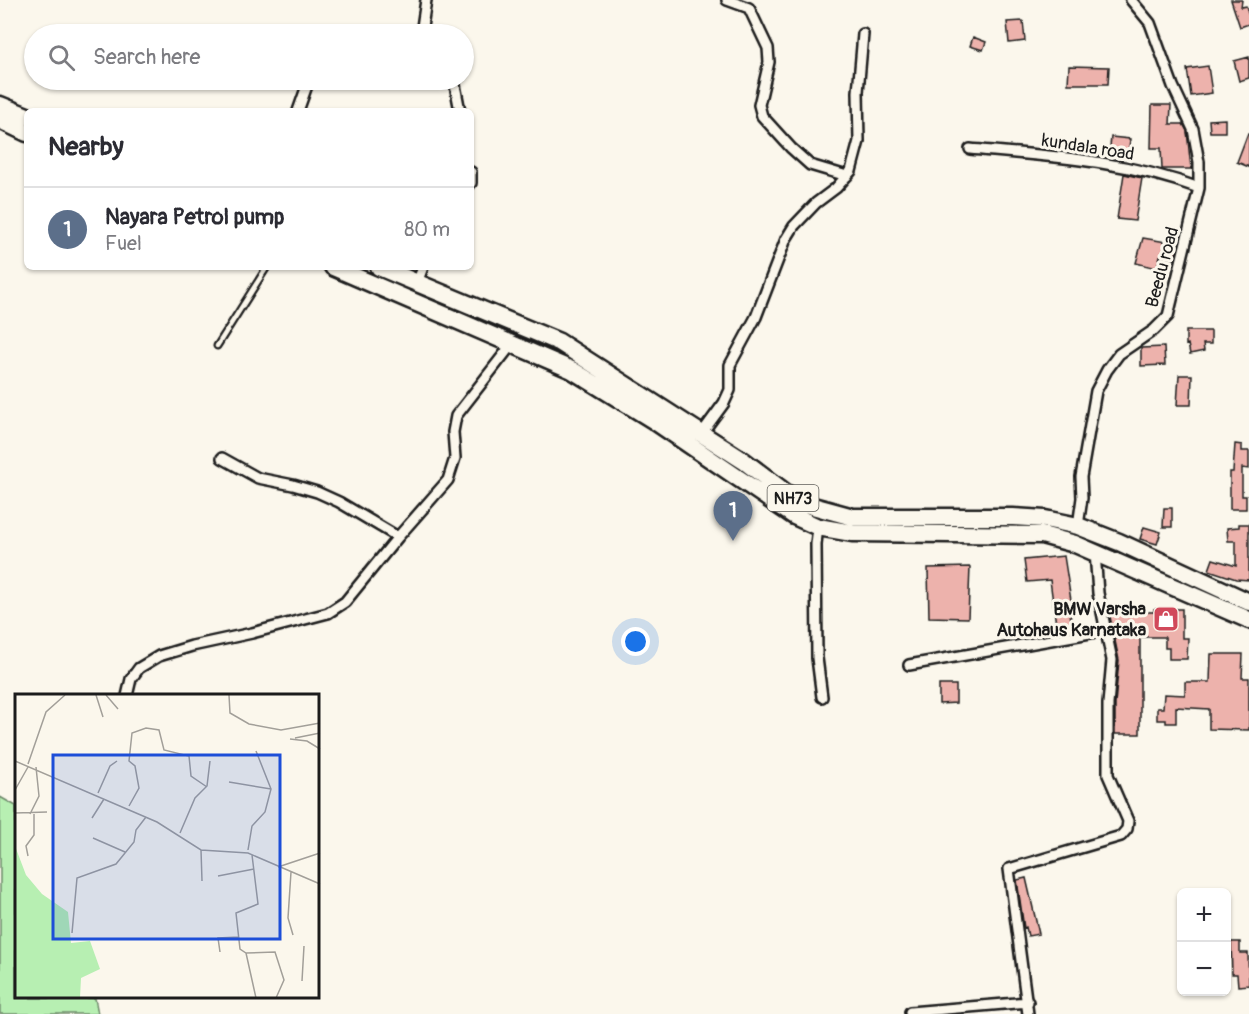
<!DOCTYPE html>
<html lang="en">
<head>
<meta charset="utf-8">
<style>
  body { margin:0; font-family:Pangolin,sans-serif; background:#f7f7f7; color:#2b2b33 }
  .controls { position:absolute; right:18px; bottom:18px; display:grid; overflow:hidden; border-radius:9px; box-shadow:0 2px 4px #0004 }
  .controls button { width:54px; height:54px; display:grid; place-items:center; padding:0; border:0; border-bottom:2px solid #e1e1e2; background:#fff; color:#2b2b33; font:30px sans-serif }
  .you { position:absolute; left:636px; top:642px; width:21px; height:21px; margin:-15px; border:4px solid #fff; border-radius:50%; background:#1a73e8; box-shadow:0 0 0 9px #1a73e833 }
  .badge { display:grid; place-items:center; width:39px; height:39px; border-radius:50%; background:#d1495b; color:#fff; font-size:20px; font-weight:700 }
  .pin { position:absolute; translate:-50% -50px; filter:drop-shadow(0 2px 3px #0008) }
  .pin::after { content:''; position:absolute; top:32px; width:21px; height:18px; background:inherit; clip-path:polygon(0 0,100% 0,50% 100%) }
  .list { margin:0; padding:0; list-style:none }
  h2 { display:flex; justify-content:space-between; align-items:center; height:78px; margin:0; padding:0 24px; font-size:26px }
  h2 small { font-size:20px; font-weight:400; color:#7c7c81 }
  .list li { display:grid; grid-template-columns:39px 1fr auto; gap:18px; align-items:center; box-sizing:border-box; height:84px; padding:0 24px; border-top:2px solid #e1e1e2 }
  .list b { display:block; font-size:22px; white-space:nowrap }
  .list p { margin:0; font-size:20px; white-space:nowrap; color:#7c7c81 }
  .list em { font-size:20px; font-style:normal; color:#7c7c81 }
  .icon { flex:none; width:33px; height:33px; fill:none; stroke:currentColor; stroke-width:2; stroke-linecap:round; stroke-linejoin:round }
  .map { position:relative; flex:none; width:1249px; height:1014px; overflow:hidden }
  .search { position:absolute; background:#fff; box-shadow:0 2px 4px #0004; left:24px; top:24px; width:450px; height:66px; display:flex; align-items:center; gap:15px; box-sizing:border-box; padding:0 21px; border-radius:33px; color:#7c7c81; font-size:22px }
  .panel { position:absolute; background:#fff; box-shadow:0 2px 4px #0004; left:24px; top:108px; width:450px; height:162px; border-radius:9px }
  .map>svg:first-child { display:block }
  .green { fill:#b7efb2; stroke:#6a8667; stroke-width:1.5 }
  .building { fill:#edb2ac; stroke:#1c1c1c; stroke-width:1.5 }
  .lines { fill:none; stroke-linecap:round; stroke-linejoin:round }
  .lane-casing { stroke:#1c1c1c; stroke-width:9 }
  .street-casing { stroke:#1c1c1c; stroke-width:14 }
  .highway-casing { stroke:#1c1c1c; stroke-width:21 }
  .lane { stroke:#fbf7ec; stroke-width:4.5 }
  .street { stroke:#fbf7ec; stroke-width:9 }
  .highway { stroke:#fbf7ec; stroke-width:16 }
  .labels { text-anchor:middle; stroke-width:6; stroke-linejoin:round; paint-order:stroke }
  .shield { fill:#fbf7ec; stroke:#5f5e5a; stroke-width:1.5 }
  .shield-label { font-size:16px; font-weight:bold; fill:#1c1c1c }
  .street-label { font-size:18px; fill:#1c1c1c; stroke:#fbf7ec }
  .poi-label { font-size:18px; font-weight:bold; fill:#1c1c1c; stroke:#fbf7ec; text-anchor:end }
  .inset-road { fill:none; stroke:#a29f99; stroke-width:1.5 }
  .view { fill:#1d4ed8; fill-opacity:0.15; stroke:#1d4ed8; stroke-width:3 }
  .inset-edge { fill:none; stroke:#1c1c1c; stroke-width:3 }
</style>
</head>
<body>
<div class="map">
<svg width="1249" height="1014" viewBox="0 0 1249 1014">
  <rect width="100%" height="100%" fill="#fbf7ec"/>
  <filter id="ink" filterUnits="userSpaceOnUse"><feTurbulence type="fractalNoise" baseFrequency=".0167" numOctaves="2"/><feDisplacementMap in="SourceGraphic" scale="12" xChannelSelector="R" yChannelSelector="G"/><feConvolveMatrix kernelMatrix="1 2 1 2 8 2 1 2 1" color-interpolation-filters="sRGB"/></filter>
  <g filter="url(#ink)">
    <path class="green" d="M0,797L16,806V998H95L98,1014H0Z"/>
    <path class="building" d="M1231,0H1242L1241,7L1246,6L1249,16V24L1240,27Z
      M1023,21L1025,41L1009,43L1007,22Z
      M973,37L986,42L983,50L970,46Z
      M1249,57V78L1239,81L1234,61Z
      M1069,66L1109,67L1108,84H1068Z
      M1208,66L1212,93L1191,96L1187,69Z
      M1152,105H1171L1170,124H1183L1187,131L1191,169H1162L1161,148H1151Z
      M1225,119V132H1210L1209,120Z
      M1248,133H1249V167L1237,162Z
      M1111,137L1130,139L1128,158L1109,156Z
      M1124,174L1142,178L1135,221L1117,219Z
      M1143,238L1178,244L1175,259L1160,256L1157,268L1136,263Z
      M1186,331H1211V344H1203L1204,351L1190,354L1188,344L1186,345Z
      M1164,347L1165,365L1141,366V348Z
      M1179,375H1192L1191,405H1177Z
      M1235,444L1242,445V451H1249V469L1242,468V496H1246V509H1230V472H1233Z
      M1164,508H1172V527H1163Z
      M1239,524H1249V580L1236,579L1209,570L1213,559L1236,566V541H1228L1227,528L1239,527Z
      M1144,527L1161,532L1157,544L1140,539Z
      M1064,556L1073,613L1070,614L1073,629L1057,632L1050,580L1027,582L1024,560Z
      M970,567L968,618L929,617L928,568Z
      M1154,609H1182V638H1188L1187,659H1169V648H1165V637H1140V734H1115V704L1119,660L1109,612H1154Z
      M1211,654H1243L1242,678H1249V730L1209,729V709L1176,707V723H1166V720H1157V708H1163L1164,694L1185,695V682H1210Z
      M939,685H956V703L939,704Z
      M1026,878L1039,934L1028,936L1026,927L1024,928L1017,880Z
      M1231,942H1240V953H1248L1249,985L1238,986L1237,974H1232Z"/>
    <g class="lines">
      <g class="lane-casing">
        <path id="lane" d="M217,346L267,267"/>
      </g>
      <g class="street-casing">
        <path id="street" d="M727,0L749,8L768,48L769,62L759,105L762,116L791,148L810,165L847,176
          M351,34H353
          M421,34L426,0
          M454,80L460,111
          M298,111L309,80
          M970,149C1049,156 1124,160 1199,188
          M471,172V183
          M417,283L423,267
          M702,433L724,403L730,390V365L756,317L786,239L794,226L816,203L836,188L851,171L859,141L858,92L863,34
          M222,458L258,478L293,485L317,492L339,502L398,537
          M1078,526L1082,498L1081,477L1096,391L1107,370L1119,354L1154,330L1168,316L1199,188V162L1193,129L1173,86L1150,23L1131,0
          M818,527L816,544L817,658L822,697
          M909,665L1107,630
          M127,696L131,679L139,668L159,656L192,646L252,633L328,613L345,602L398,537L448,480L455,458L453,432L456,416L512,344
          M911,1014L910,1012L1028,1002
          M1028,1014L1009,869L1121,836L1127,829L1128,821L1108,775V704L1112,660L1098,593L1095,552"/>
      </g>
      <g class="highway-casing">
        <path id="highway" d="M0,105L27,116
          M0,120L27,133
          M333,267L572,370L653,420L794,516L818,527L852,533L1042,535L1075,544L1249,620
          M379,267L559,342L744,461L798,502L853,517H1013L1045,519L1078,526L1119,542L1249,602"/>
      </g>
      <use href="#lane" class="lane"/>
      <use href="#street" class="street"/>
      <use href="#highway" class="highway"/>
    </g>
  </g>
  <defs>
    <g id="shop-square" transform="scale(1.35)"><rect x="-9" y="-9" width="18" height="18" rx="4" fill="#d1495b" stroke="#fbf7ec"/><path d="M-5-2.5h2.3a2.7 3.5 0 0 1 5.4 0H5L5.5 6h-11ZM-1.5-2.5h3a1.5 2.3 0 0 0-3 0Z" fill="#fff"/></g>
  </defs>
  <g fill-rule="evenodd">
    <use href="#shop-square" x="1166" y="619"/>
  </g>
  <g class="labels">
    <rect class="shield" x="767.5" y="485" width="51" height="26" rx="4.5"/>
    <g class="shield-label">
      <text x="793" y="504">NH73</text>
    </g>
    <g class="street-label">
      <text transform="translate(1088 147) rotate(9)" y="6">kundala road</text>
      <text transform="translate(1162 267) rotate(-75)" y="6">Beedu road</text>
    </g>
    <g class="poi-label">
      <text x="1146" y="615">BMW Varsha<tspan x="1146" dy="21">Autohaus Karnataka</tspan></text>
    </g>
  </g>
  <g transform="translate(15 694)">
    <rect width="304" height="304" fill="#fbf7ec"/>
    <path d="M0,152L11,181L27,200L53,218L56,249L75,247L85,275L66,284L65,304H0Z" fill="#b7efb2"/>
    <path class="inset-road" d="M81,1L88,23M91,1L103,15M214,1L215,19L234,30L266,36L305,29M280,44L305,39M275,45L292,47L305,55M0,67L142,128L186,156L233,159L305,190M13,70L31,18L50,1M214,88L256,95M0,96L13,73M83,99L95,72L102,67M114,112L124,94L120,72L114,67L117,39L131,34L144,36L149,56L174,62L176,82L192,93M0,119L32,118M15,120L24,102L21,73M77,124L89,105M165,139L180,104L192,92L195,67M78,144L110,158M186,156L187,187M233,156L237,132L250,118L256,95L241,57M237,161L243,210L221,219L225,255L231,259L260,258L269,286L261,304M13,162L11,152L19,141V120M263,173L305,159M276,178L273,224L278,241M203,182L239,175M57,239L62,184L101,170L119,148L121,136L131,123M205,258L203,244L224,243M231,259L241,304M287,287L289,252"/>
    <path class="view" d="M38,61H265V245H38Z"/>
    <rect width="304" height="304" class="inset-edge"/>
  </g>
</svg>
<div class="controls">
<button>+</button>
<button>−</button>
</div>
<div class="you"></div>
<div class="pin badge" style="left:733px;top:541px;background:#5c6f8a">1</div>
<div class="search"><svg class="icon" aria-label="search" viewBox="0 0 24 24"><circle cx="10" cy="10" r="6"/><path d="M15 15l6 6"/></svg>Search here</div>
<section class="panel">
<h2>Nearby<small></small></h2>
<ul class="list">
<li><span class="badge" style="background:#5c6f8a">1</span><div><b>Nayara Petrol pump</b><p>Fuel</p></div><em>80 m</em></li>
</ul>
</section>
</div>
</body>
</html>
